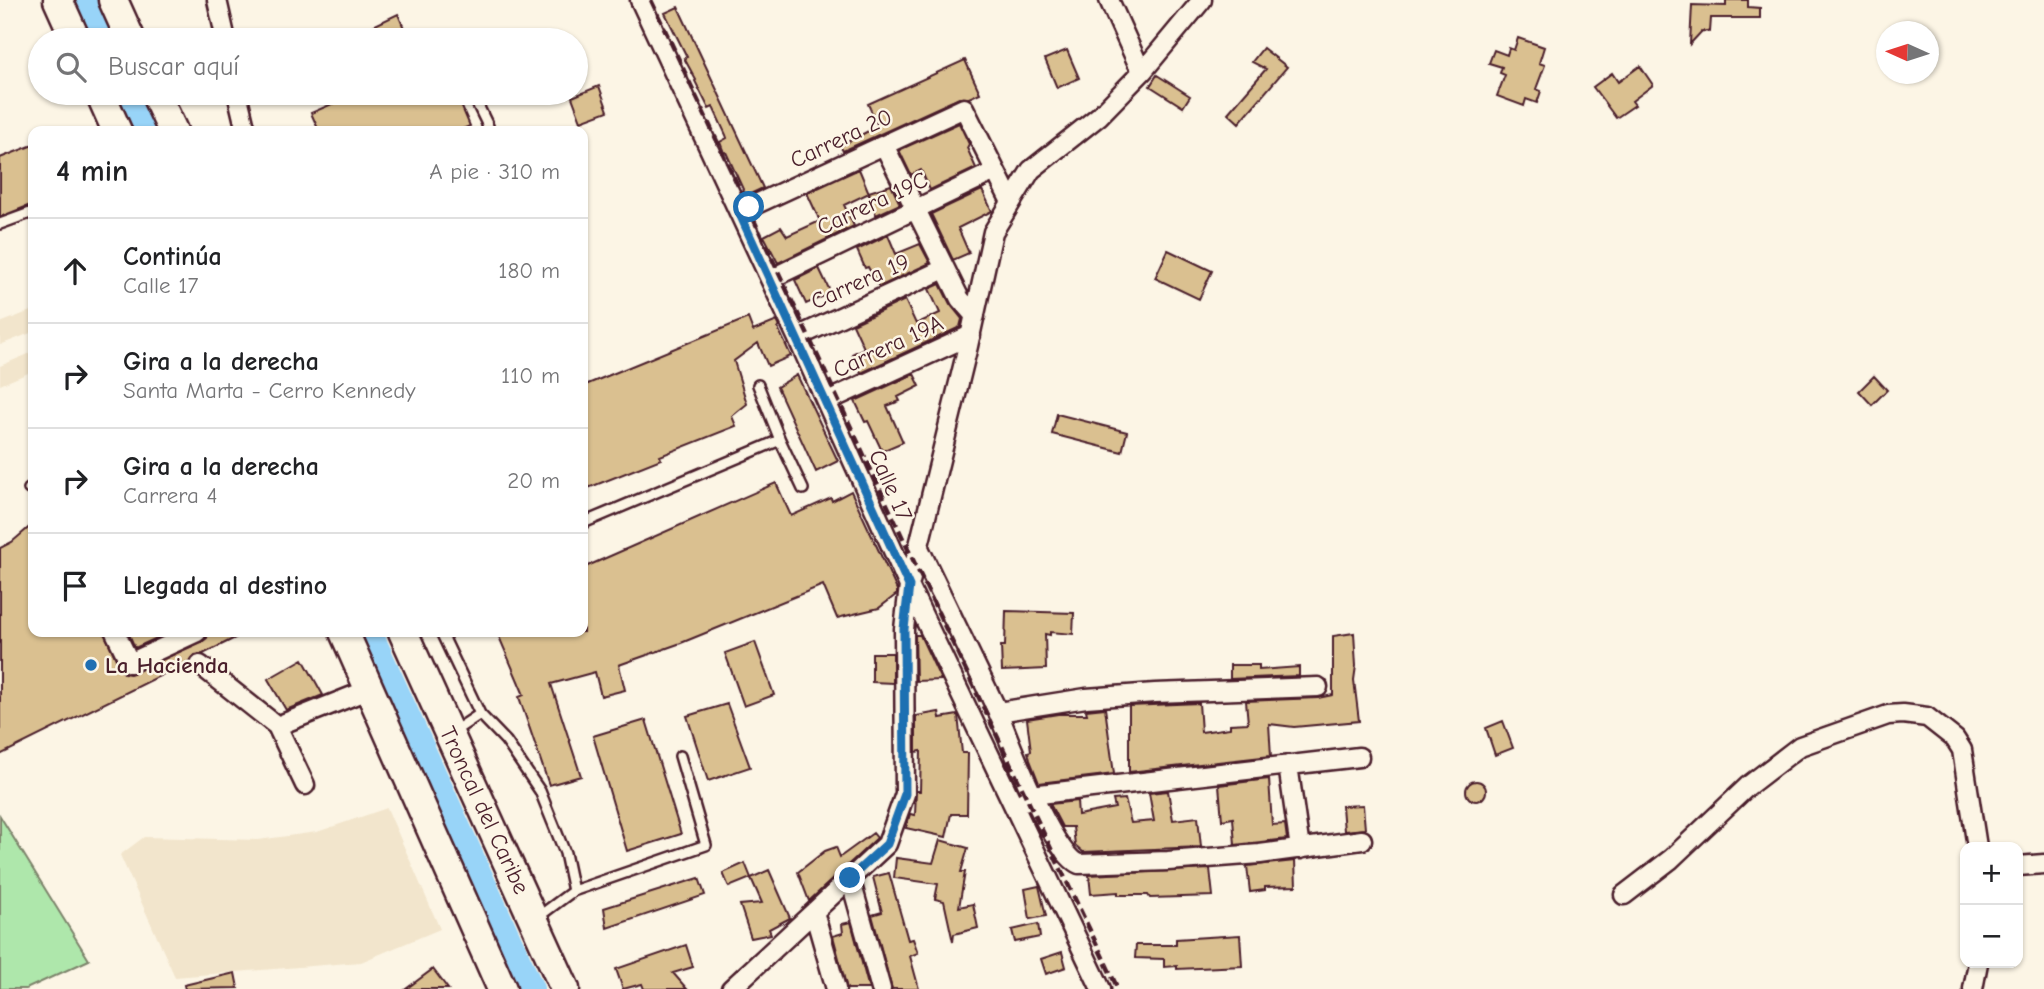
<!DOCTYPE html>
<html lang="es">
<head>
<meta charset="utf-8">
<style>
  body { margin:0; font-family:"Comic Neue",sans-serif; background:#f6f6f6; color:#202124 }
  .controls { position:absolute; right:21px; bottom:21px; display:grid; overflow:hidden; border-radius:14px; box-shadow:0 2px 5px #0004 }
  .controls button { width:63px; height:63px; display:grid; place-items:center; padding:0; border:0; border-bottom:2px solid #e0e0e0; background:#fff; color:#202124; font:35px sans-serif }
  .compass { position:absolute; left:1876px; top:21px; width:63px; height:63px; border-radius:50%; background:#fff; box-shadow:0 2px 5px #0004; rotate:273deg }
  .stop { position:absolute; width:21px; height:21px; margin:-16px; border:5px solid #1f6fb2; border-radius:50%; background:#fff }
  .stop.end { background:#1f6fb2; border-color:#fff; box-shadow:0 2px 7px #0008 }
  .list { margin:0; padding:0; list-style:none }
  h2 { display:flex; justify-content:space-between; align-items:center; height:91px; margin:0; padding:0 28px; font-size:30px }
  h2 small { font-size:23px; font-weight:400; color:#757577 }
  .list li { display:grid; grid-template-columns:46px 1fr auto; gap:21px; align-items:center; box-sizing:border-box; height:105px; padding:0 28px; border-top:2px solid #e0e0e0 }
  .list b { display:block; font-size:26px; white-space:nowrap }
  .list p { margin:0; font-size:23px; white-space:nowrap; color:#757577 }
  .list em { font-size:23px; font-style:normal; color:#757577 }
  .icon { flex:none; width:38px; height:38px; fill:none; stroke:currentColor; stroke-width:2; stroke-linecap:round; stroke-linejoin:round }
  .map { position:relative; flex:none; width:2044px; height:989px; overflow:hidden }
  .search { position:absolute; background:#fff; box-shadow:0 2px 5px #0004; left:28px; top:28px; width:560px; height:77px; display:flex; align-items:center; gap:18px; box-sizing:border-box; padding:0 24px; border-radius:38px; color:#757577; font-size:26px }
  .panel { position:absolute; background:#fff; box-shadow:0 2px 5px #0004; left:28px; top:126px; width:560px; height:511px; border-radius:14px }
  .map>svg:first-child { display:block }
  .built { fill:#f2e5cc }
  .green { fill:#aee7ab; stroke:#7c836b; stroke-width:2 }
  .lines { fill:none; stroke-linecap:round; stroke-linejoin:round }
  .river { stroke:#98d4f8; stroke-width:28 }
  .building { fill:#dac090; stroke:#4a1f2b; stroke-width:2 }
  .service-casing { stroke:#4a1f2b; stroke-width:14 }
  .minor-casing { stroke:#4a1f2b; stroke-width:23 }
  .trunk-casing { stroke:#4a1f2b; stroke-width:33 }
  .service { stroke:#fcf5e5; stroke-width:9 }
  .minor { stroke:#fcf5e5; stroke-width:18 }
  .trunk { stroke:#fcf5e5; stroke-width:28 }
  .rail { stroke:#4a1f2b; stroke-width:4.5; stroke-dasharray:10 5; stroke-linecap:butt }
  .route { stroke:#1f6fb2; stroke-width:9 }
  .poi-dot { fill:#1f6fb2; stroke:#fcf5e5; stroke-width:2.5 }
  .labels { text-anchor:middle; stroke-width:5; stroke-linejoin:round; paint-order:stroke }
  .street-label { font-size:23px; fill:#4a1f2b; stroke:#fcf5e5 }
  .poi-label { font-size:23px; font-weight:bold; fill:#4a1f2b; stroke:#fcf5e5; text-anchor:start }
</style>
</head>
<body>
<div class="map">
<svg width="2044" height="989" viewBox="0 0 2044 989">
  <rect width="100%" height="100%" fill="#fcf5e5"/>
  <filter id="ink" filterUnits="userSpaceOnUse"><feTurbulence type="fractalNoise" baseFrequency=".0143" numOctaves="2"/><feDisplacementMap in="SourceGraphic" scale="14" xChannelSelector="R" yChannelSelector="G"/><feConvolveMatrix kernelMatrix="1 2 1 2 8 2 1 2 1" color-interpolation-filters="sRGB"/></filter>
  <g filter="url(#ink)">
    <path class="built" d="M33,310V332L0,345V323Z
      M33,352V371L0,385V366Z
      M387,808L440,929L361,962L175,977L120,855L144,837L258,840L317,832Z"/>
    <path class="green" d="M0,816L89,960L26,989H0Z"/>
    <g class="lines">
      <path class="river" d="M82,0L100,40
        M124,93L141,131
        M368,632L530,989"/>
    </g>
    <path class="building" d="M1726,0H1748V7L1760,8V18H1711L1710,32L1702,31L1690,44L1692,5L1726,6Z
      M678,7L763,188L746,196L726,152L724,153L720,142L727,138L726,135L713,107L709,109L695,81L696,80L684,58L687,57L665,13Z
      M398,14L409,40H344Z
      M1518,38L1544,47L1539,63L1545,65L1536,89L1541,91L1537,103L1526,99L1524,106L1497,96L1505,75L1500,73L1502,67L1489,63L1494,50L1507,55L1509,48L1514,50Z
      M1263,48L1287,67L1239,123L1228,113L1266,69L1252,62Z
      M1067,50L1079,78L1057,88L1045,59Z
      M965,60L980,93L969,98H959L843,151L840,146L878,126L868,104Z
      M1640,66L1653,85L1632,101L1635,105L1616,118L1593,87L1612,73L1618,82Z
      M1157,75L1190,96L1183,107L1150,86Z
      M599,86L608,111L581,121L572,97Z
      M336,93H456L470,126L458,131H319L311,113L339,101Z
      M959,123L969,144L967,148L976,168L930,190L921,170L911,175L899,150Z
      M33,145V204L0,217V158Z
      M859,169L869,193L844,205L854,226L778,263L764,236L781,227L787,236L820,221L807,193Z
      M891,185L900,204L876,215L869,192Z
      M982,190L992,211L958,228L969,253L953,260L931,214Z
      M888,235L896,254L920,244L930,263L879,287L868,267L865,268L857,250Z
      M1168,250L1212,271L1199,299L1155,278Z
      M819,268L831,293L806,304L795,280Z
      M940,284L950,304L962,319L960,327L861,373L852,354L864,348L853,324L905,300L916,324L940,313L929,289Z
      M748,318L753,331L777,321L780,327L778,328L791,356L768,366L758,343L734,361L747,404L732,416L736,426L660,456L661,459L583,490V386Z
      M914,374L920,386L898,397L900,401L887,406L903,442L882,451L868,421L865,422L855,401Z
      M797,375L838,461L816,472L777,387Z
      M1874,376L1887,390L1872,405L1859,391Z
      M1057,414L1127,432L1122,452L1052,434Z
      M776,483L791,516L831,498L832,501L851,491L897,590V594L879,608L837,618L823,585L681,643L619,665L625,690L601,696L595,672L551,684L581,776L549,785L519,697L524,695L497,632H583V568Z
      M33,524V632H104L120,668L124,673L130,674L202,642L207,638L208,632H247L203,654L195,655L190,661L0,755V548L12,542Z
      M1006,611L1074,613L1073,634L1050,632V635L1045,634L1046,669L1002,671L1001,646H1005Z
      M128,632H170L135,648Z
      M1354,633L1356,666L1354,680L1359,721L1294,727L1269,724L1271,756L1129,772V706L1199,703L1201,732L1230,728V724L1248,723L1246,701L1318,698L1333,695V636Z
      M915,635H920L941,680L916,681Z
      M755,642L774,695L744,706L725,653Z
      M872,653H893V683L872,682Z
      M303,659L323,695L286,710L268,679Z
      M1230,665H1259V670L1299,667V676L1230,679Z
      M727,704L750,767L708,781L687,716Z
      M1105,708L1114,774L1039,783L1030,760L1028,752L1031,751L1027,719L1058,714H1087L1086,710Z
      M939,712L940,718L958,715L962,753H968L967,814H951L946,837L906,828L910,814L915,815L916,791H920L921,751L916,752V716Z
      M646,720L681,834L627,851L593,736Z
      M1503,721L1513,748L1495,755L1486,728Z
      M1269,779L1272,825L1285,824L1287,839L1235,845L1233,818L1222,820L1219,785Z
      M1466 791a10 10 0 1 1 20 0a10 10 0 1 1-20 0Z
      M1168,791L1173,820L1198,817L1201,847L1083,852L1075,845L1073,827H1062L1050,804L1077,801L1078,815L1115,808L1113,800L1125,799L1131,823L1154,821L1149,793Z
      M1363,805L1365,829L1344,831L1342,806Z
      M873,833L877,838L809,901L798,872L825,851L836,847L840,857Z
      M940,840L968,848L961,872H965L959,907L973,904L978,928L954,934L953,942L944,901L935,899L938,884L894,878L896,858L933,863Z
      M1295,861L1296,886L1265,887V890L1250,892L1247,866Z
      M745,863L751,878L729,887L723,873Z
      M1210,869L1213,896L1150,898L1148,895H1118V892L1091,894L1089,875Z
      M769,870L790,918L769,929L771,934L751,938L740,905L762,903L751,878Z
      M889,873L908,940L913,939L918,953L910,956L919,989H892L872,915L882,912L873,877Z
      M699,878L705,895L607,928L604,908Z
      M1039,886L1046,916L1030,919L1025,889Z
      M851,922L869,989H847L833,936L843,933L842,924Z
      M1038,924L1040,937L1015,942L1012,930Z
      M1240,935L1242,966L1177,969V966L1164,967V959L1135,958L1136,945H1176V939Z
      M686,945L693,967L673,973L687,989H644L642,984L623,989L616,969Z
      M1062,952L1066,967L1046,974L1041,959Z
      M433,969L448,989H406Z
      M235,973L238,988L185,989L184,985Z"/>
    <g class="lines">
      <g class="service-casing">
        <path id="service" d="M472,93L488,126L486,131
          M0,224L33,212
          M758,385L780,440L803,489
          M29,489L33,487
          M583,523L780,440
          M441,632L480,714L506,741L540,791L565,853L573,891L538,917
          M453,732L480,714
          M573,891L706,845L680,756"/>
      </g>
      <g class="minor-casing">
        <path id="minor" d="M217,0L226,40
          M640,0L797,337L909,586L1101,989
          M1109,0L1137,62L1143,71
          M237,93L246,131
          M884,145L960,299L975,316
          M739,212L964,108L1011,202
          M770,279L995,171
          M797,337L944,269
          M827,401L971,335
          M919,548L998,712
          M115,632L130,663L197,632
          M200,665L277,726L305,785
          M1318,687L1155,693L1086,698L998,712C1009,741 1052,854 1079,864L1168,861L1260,854L1362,840
          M277,726L370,689
          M1288,765L1300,849
          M1024,801L1040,794L1359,757
          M2018,866L2044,864
          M850,878L881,989
          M1624,895L1671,859L1748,786L1800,746L1888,715L1903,714L1927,717L1955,739L1962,750L1977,847
          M814,912L836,989
          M731,989L887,844L905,794L904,629L909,586L968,346L993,232L1031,170L1099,116L1143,71L1202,0
          M1973,989L1978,963"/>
      </g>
      <g class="trunk-casing">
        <path id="trunk" d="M58,0L76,40
          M113,0L131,40
          M100,93L117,131
          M155,93L173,131
          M344,632L502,989
          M403,632L565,989"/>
      </g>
      <use href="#service" class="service"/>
      <use href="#minor" class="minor"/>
      <use href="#trunk" class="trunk"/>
      <path class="rail" d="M651,0L915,564L1118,989"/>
    </g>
  </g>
  <g class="lines" filter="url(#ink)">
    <path class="route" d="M749,207L739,212L909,586L904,629L905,794L887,844L850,878"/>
  </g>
  <circle class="poi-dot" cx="91" cy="665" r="7"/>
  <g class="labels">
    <g class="street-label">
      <text transform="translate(841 138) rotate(-25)" y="8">Carrera 20</text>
      <text transform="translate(872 203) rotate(-25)" y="8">Carrera 19C</text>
      <text transform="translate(860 281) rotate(-24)" y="8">Carrera 19</text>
      <text transform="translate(888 346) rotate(-25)" y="8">Carrera 19A</text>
      <text transform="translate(891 485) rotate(66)" y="8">Calle 17</text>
      <text transform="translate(485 810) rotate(65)" y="8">Troncal del Caribe</text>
    </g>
    <g class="poi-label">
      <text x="105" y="673">La Hacienda</text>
    </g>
  </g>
</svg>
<div class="controls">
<button>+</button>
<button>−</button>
</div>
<svg class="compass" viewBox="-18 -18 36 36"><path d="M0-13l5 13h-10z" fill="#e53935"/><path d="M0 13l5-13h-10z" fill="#757577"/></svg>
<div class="stop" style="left:749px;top:207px"></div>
<div class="stop end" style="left:850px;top:878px"></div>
<div class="search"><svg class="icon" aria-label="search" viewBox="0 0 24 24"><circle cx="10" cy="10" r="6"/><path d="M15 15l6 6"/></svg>Buscar aquí</div>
<section class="panel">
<h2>4 min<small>A pie · 310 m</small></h2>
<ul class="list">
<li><svg class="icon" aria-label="ahead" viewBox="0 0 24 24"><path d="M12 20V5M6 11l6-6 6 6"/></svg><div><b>Continúa</b><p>Calle 17</p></div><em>180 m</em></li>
<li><svg class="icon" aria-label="right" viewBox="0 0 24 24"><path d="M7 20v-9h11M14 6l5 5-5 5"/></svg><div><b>Gira a la derecha</b><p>Santa Marta - Cerro Kennedy</p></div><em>110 m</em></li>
<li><svg class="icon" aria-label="right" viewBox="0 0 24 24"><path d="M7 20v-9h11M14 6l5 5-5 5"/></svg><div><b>Gira a la derecha</b><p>Carrera 4</p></div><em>20 m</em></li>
<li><svg class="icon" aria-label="arrive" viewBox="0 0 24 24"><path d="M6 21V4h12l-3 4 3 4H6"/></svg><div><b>Llegada al destino</b></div></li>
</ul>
</section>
</div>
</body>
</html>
